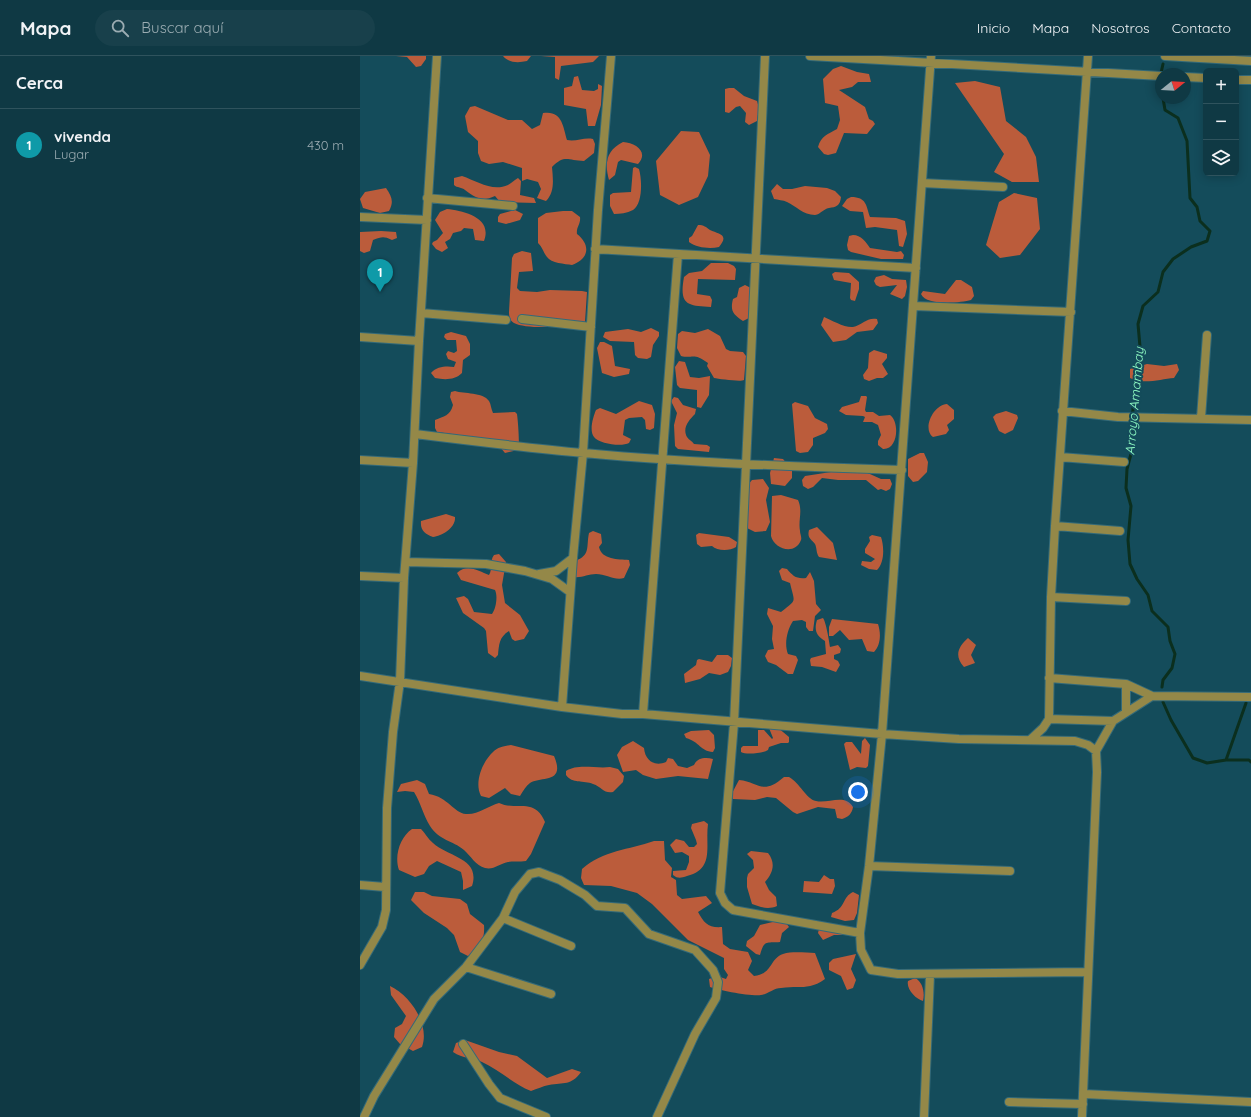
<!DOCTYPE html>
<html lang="es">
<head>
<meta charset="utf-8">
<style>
  body { margin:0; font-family:Quicksand,sans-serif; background:#18404b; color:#f1f3f6 }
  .controls { position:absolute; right:12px; top:12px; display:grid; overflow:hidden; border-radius:6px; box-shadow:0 2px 10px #0003 }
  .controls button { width:36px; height:36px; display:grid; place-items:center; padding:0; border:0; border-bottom:1px solid #2f535d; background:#0f3944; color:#f1f3f6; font:20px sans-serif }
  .compass { position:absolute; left:795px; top:12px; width:36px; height:36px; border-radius:50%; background:#0f3944; box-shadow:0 2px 10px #0003; rotate:72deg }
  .you { position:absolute; left:498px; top:736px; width:14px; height:14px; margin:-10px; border:3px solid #fff; border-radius:50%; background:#1a73e8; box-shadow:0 0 0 6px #1a73e833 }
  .badge { display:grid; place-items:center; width:26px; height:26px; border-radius:50%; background:#90b9f0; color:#fff; font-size:13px; font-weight:700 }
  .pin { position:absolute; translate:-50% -33px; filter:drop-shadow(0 1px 2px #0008) }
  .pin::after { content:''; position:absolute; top:21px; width:14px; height:12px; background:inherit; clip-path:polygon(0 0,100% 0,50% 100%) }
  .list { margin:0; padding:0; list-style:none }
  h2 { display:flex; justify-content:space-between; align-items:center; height:52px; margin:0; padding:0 16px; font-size:17px }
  h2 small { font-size:13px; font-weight:400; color:#9bacb2 }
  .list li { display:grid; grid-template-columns:26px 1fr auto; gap:12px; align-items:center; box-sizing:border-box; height:72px; padding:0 16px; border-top:1px solid #2f535d }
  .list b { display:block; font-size:15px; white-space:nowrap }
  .list p { margin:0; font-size:13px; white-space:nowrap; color:#9bacb2 }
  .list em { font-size:13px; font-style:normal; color:#9bacb2 }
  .icon { flex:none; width:22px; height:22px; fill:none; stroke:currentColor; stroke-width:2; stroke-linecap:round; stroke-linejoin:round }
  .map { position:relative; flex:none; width:891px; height:1061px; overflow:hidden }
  header { display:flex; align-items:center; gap:24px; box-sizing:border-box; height:56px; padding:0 20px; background:#0f3944; border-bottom:1px solid #2f535d }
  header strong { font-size:19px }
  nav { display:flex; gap:22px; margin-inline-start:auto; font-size:14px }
  .search { width:280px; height:36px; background:#18404b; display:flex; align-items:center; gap:10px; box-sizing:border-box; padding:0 14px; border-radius:22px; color:#9bacb2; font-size:15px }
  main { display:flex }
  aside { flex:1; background:#0f3944 }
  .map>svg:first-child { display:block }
  .forest { fill:#bb5c3b }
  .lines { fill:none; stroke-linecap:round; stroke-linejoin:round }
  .stream { stroke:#0b2f1e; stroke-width:3 }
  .street-casing { stroke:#346a79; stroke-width:10 }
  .street { stroke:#948848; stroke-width:8 }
  .labels { text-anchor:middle; stroke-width:4; stroke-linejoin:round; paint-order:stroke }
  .water-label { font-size:13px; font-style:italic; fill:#91fec5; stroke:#144c5b }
</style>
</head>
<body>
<header>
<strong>Mapa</strong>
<div class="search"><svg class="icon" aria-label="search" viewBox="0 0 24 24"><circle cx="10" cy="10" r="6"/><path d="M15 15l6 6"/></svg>Buscar aquí</div>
<nav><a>Inicio</a><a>Mapa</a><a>Nosotros</a><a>Contacto</a></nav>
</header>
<main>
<aside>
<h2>Cerca<small></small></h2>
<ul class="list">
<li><span class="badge" style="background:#0f9aa8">1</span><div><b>vivenda</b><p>Lugar</p></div><em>430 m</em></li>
</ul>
</aside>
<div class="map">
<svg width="891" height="1061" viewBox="0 0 891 1061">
  <rect width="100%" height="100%" fill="#144c5b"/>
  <path class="forest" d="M36,0H66V3L61,10L56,11L47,1Z
    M143,0H171L167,5C158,7 149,7 143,0Z
    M181,0H239L233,6L201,10L199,24L195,22V1Z
    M481,10L497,16L509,18L511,26H498L492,31L479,34L505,51L509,63L513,65L515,68L507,78L484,77L476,97L468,99L464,98L458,91C461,80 468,78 477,73L480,64L478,50L465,47L463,23L473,13Z
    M218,20L222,34L234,35L238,33V28L242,30L241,49L235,70H228L226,53L204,49V32L212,30L214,21Z
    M615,25L640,31L646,65L666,81L676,101L679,126H652L634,116L644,98L595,27Z
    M369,32H374L384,40L397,45L399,52L397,65L389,69L385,66L386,57L380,50L376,51L369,57L365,56V33Z
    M115,50L148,64H162L172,73L180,69L183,57C202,54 203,70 207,84C216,86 224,81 233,83L235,88L234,97L224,105C208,105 205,98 192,111C193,123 195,136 186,145L177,142L181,133L178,126L167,123L162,125V112L143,106L129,108L121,105L118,97V85L108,76L105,60L110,51Z
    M321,75L339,76L350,99L348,120L338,141L319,149L300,139L296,105Z
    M263,86C276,87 289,96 278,108L261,104L258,106L255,119L249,124C244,106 247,94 263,86Z
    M275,111L279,113C282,123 283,148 273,154C267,157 260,158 254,158L250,150V139L253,137L271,136L273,112Z
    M102,120C117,125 132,136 148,129C152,127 154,124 158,122L161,125L160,139L174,142L176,147L140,146L135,140C122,146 116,142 105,134C102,131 97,132 94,129V122Z
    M417,128L423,133H432L445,130L467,132L475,135L481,141C480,150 476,151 469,152C463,153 461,158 455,159C443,159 436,150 427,146C423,144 418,144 414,143L411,135Z
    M26,132C32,141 34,146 29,155L20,157L3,152L0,143L5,136Z
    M654,137L677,142L680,173L660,199L640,202L626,189L639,146Z
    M491,141C507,141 506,150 510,161L536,162L545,165L547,178L543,191L539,190L537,174L515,171L506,172L503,156L490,155L482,150L487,143Z
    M87,153C103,155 133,161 124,185L115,184L113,173L104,172L101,175L93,177L90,183L85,186L88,192L82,196L76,193L72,188L73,186L77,184L83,177L75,164L80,156Z
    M155,154L163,158L160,164L146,168L138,166V161L140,158Z
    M203,155H212L220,161C221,168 216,171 217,178C231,189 229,203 212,209C205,208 191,207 187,201C183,196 183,192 178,187V162L186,157Z
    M338,169C344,169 346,171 350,174C358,178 370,178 359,191C350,193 337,192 329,186V182L332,180Z
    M21,175L36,176L37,182L32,184C23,180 22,181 13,184L10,195L4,197L0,195V176Z
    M493,179C501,179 506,186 510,192L537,196L541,195L544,199L543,203H521L491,196L488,194L487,189L489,180Z
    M162,195L171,197L173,215L159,216L157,232L160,235L177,236L190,234L222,235L227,236L225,266C212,271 167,274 154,267C150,265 149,260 149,256L152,202L154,198Z
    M351,207H368L374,210L376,213L375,224L338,223L337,238L350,240L352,244L351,251C327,250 319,249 324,221L329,217L342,215Z
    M475,216L489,217L499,226V233L495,245L491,244L490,242L491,227L474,224L472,218Z
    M524,219L532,223L546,224L547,231L545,240L542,243L530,238L537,229L520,231L516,229L514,225L516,221Z
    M596,224H601L612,231L614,240L611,244C600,247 566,250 561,238L563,235L585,238Z
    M385,229L391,232L389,262L383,265C373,258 370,255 373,243L377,241L379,232Z
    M464,261C471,264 485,272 493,271C502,269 507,261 517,263L518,267L513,274L497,276L486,284L473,286L461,269Z
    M291,272L299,276V280L293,289L291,301L287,303L278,302L275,299L274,286L250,285L243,281L245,276L268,273L281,276Z
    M348,273L360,280L366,293L370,295L383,296L386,300L384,324C381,326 359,323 354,322L347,310L348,307C333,296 333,303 321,300L317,292L318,278L322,275L335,277Z
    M91,276L106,280L110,288V299L103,304L102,317C95,324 85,324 75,322L71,317C77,310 87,310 94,311L96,306L88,303L86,298L88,295L94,297L97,295L96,284H87L84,281L85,278Z
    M240,286H244L252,290L255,310L270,313L269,318L254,321L242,317L237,292Z
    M514,294L527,298V302L522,308L528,318L523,322H517L509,325L504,323L503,319L508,312L509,297Z
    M319,305L325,306L330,321L339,322L350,320L349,339L341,352L337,351V334L320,332L317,329L315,311Z
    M787,308L804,310L817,308L819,314L814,322C801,323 783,329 770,322V313Z
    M95,335C104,338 123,336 129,345C131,348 131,353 133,357L155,356L157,358C158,365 160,389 158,394L145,397L134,384L77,376L75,372V364C84,360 90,360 93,349L90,341L91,336Z
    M501,340H506L507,341L505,354L506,356H513L519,360L530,359C540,366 538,394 523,393L518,389V385L521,379L518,369L512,366H503L505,361L503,360L486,359L479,355L482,351L499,346Z
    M314,341L318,342L323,349L336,353L335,358C329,364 322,372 327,381C329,384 332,385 334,388L347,389L350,391L349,396L318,393L315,390L314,369L317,357L311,345Z
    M279,345L292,349L295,358L294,372L290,374L286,373L285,364L282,361L269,362L265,364L263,379L271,383L269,387C262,391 239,388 234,381C229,375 233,361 236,354L240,352L256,358Z
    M435,346L448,350L455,362L467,368L468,373L465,377L453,382V389L448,396L440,397L436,395L432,348Z
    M587,348L594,354V363L587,369L589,374L586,378L573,381C562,373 573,349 587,348Z
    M646,355L657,359L658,362L653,374L645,378L639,375L633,361L636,358Z
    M560,397H564L568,406L567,416L558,425L553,426L548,420V403Z
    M414,402L423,403L432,414V422L425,430L411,428L410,417Z
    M484,414H501L521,423H530L532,428L530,433L526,435L521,433L518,434L506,424H478L462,422L453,431L448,433L443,430L442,424L445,420Z
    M403,423L409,432L406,444L410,466L406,475L395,476L387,472L388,455L386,431L392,424Z
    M421,439L438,444C443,455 438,464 440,475C440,478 442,481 441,484C435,500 414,493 411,480L412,440Z
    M86,458L95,461C96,472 82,480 73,481C65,478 60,474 61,465Z
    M457,471L473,487L477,504L459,501C456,497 457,492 455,488C451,483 447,482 449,474Z
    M233,475L241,478L242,487L239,491C242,504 258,503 269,504L270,509L264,522C255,525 246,518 236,518C228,518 222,522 214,521L215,505C231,499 226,491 229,477Z
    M339,477L369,481L377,486L376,491C370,495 357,495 352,490L341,491L337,488L336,479Z
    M512,479L521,481C524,490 525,506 517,514L509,513L501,509L502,505L511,506L515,503L505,497V493L510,485L509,481Z
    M139,498L146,506L142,529L145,547L160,559L169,575L164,583L155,585L152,583L149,575C139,581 139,589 138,599L135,602L128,597L126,575L124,572L103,557L96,542L104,540L108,543L114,556L132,558C136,553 138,540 135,534L101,524L97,517C107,507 119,515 129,519C133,513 129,506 134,499Z
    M422,512L427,513C433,520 436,523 446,522L450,516L454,525L456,548L461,554L455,560L453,575H449L446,571V566L442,564L433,565C427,574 424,588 428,598L436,600L438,604L433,618H428L416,609L408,606L405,600L408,594L414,593L412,583L413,570L407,558L408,552L421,556C437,543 435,548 430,527L422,524L419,515Z
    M463,562C466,566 469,584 470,591L478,589L481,593L480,597L474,599V603L478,605L480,609L476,616L462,611L451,610L450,604L451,602L466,598L465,585C456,580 454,574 457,564Z
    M472,563L518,568C521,577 521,589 514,596L507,595L502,583L489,584L480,574L473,580H469V571Z
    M608,582L616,589L611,599L615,607L604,611C594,600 598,591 608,582Z
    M357,599H368L372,602L371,610L368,616L360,619L349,617L340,623L325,627L324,618L336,609L337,604L339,603L352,606Z
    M417,671L429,681V686L428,687H421L409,691L408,694C404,697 386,699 381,696V692L383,690H398V674H404L412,683L413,682L409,672Z
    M349,674L354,679L355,692L353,696C340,695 340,686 326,682L324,678L331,675Z
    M505,682L510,689L508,710L506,712L497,711L490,714L484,688L486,686H492L501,698L502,685Z
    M273,685L284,692C285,704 294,711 306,706L308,702L313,703L318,710L327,712L334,709C337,702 345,701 353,703L348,723L318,720L296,723L283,719L276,714L263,716L257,699L262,691Z
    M151,689L194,700C206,728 181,720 170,727C166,730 163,735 160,740L151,738L145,732L129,742L121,740C114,727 122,706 133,696C137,691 145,690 151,689Z
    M250,711L258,713L264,720L263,726L253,736C244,738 242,731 233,728C224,724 212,728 206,719V715C218,707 236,713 250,711Z
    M424,721H429C440,727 446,743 456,745C468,748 485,737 493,751C492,758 488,761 482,763L477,762L475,753L458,751L437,758L433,756L416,742L407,741L395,744L373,743L371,739L379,724C399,726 402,740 424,721Z
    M57,724L65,728L69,738C88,741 94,757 106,758C118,759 128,750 139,747C156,755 175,741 185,766L171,798L166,805C160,806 152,805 148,806C139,808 134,814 125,812C116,810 110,799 104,794C92,784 80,785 70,770C63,759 61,747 54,736L45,735L37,736L41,728Z
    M344,765L348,768C345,790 355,813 327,820C321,822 318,823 313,819V815L326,814L329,806V800L322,796L315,797L310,789L316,783L324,785L329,791H334L337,788L336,784L331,772L332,768Z
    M52,773H61C65,777 68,783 73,787C88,801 121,802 112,830L103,834V825L101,816L77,805L69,810L64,818L55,821L39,814C34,800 40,781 52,773Z
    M294,785H304L305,804L312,812L311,821L316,824L317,839L322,843L346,840L352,847L338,856C344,867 348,872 362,871L363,888L370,893L388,896L392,905L388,914L394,920C413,918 409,903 423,898C433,895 446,897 455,897L465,923C448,935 440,929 421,932C414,932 408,938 401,939C394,941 357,934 350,931L349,923L357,920L366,923L368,919L364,913V902L328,884L292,848L277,837L251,830L224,829L221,822L222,813C243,794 269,794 294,785Z
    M391,795L408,797C416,807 413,817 405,826L409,834L416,841L417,850C408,854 400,851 392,848L387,831V822L388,818L394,812L393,804L387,798Z
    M464,819L470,823H474L475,830L472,838L443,836L444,825L459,826Z
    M55,836H64L72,840L100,843L107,848L110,858L124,869C125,882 121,893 108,900L100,896L94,879L87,872L64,857L51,844Z
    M493,836L499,839L497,857L494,864L485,865L471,861L472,857C486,852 482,841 493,836Z
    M417,865L426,867L429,871L422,877L420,886C406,887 404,884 400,899L396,898L386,890L387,885L394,880L400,869Z
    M459,873L488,877L487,879H474L463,884L458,877Z
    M496,898L491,913L496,924L493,932L487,934L481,920L469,914V907L473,903Z
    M555,922C563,926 565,937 563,945C556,943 546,933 548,925Z
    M30,930C51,940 70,969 62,991L53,995L40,988L34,981L35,972L42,968L46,960L31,939Z
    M105,984L139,996L157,1000L187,1022L212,1013L221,1016C211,1030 204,1026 189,1029C183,1030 177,1033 171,1035C154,1028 139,1014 122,1006C112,1001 103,1003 93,996L96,987Z"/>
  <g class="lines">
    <path class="stream" d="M801,17L803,8
      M802,631L803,624L812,612L815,598L810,585L808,571L792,555L788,539L777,523L770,508L768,484L771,450L766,432L767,413L772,394L773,350L781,302L778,268L783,250L798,236L803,216L813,203L831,191L847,185L850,175L840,165L837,151L830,142L827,85L818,62L805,54L803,42
      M803,646L811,664L833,702L847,707L866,704H889L891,706
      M866,704L886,647"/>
    <g class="street-casing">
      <path id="street" d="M405,0L374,667L360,837L365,847L373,854L500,877
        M450,0L801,20
        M571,0L522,678L509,810L500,877L501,894L511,914L538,918L728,916
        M805,0L891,5
        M825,21L846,22
        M876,24H891
        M562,127L643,131
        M67,142L153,150
        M0,161L67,164
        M235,193L556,212
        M554,250L711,256
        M61,257L146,264
        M162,263L231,271
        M0,281L59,285
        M702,355L758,361L891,364
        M841,362L847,279
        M55,378C111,385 167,392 224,397C330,407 436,411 542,414
        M700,401L764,406
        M0,404L53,407
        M695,470L760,475
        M46,506L126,508L165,515L192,523L210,536
        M179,518L196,515L213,502
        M0,520L44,522
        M691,541L766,545
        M0,620L202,651L262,658H283L522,678L599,683L715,685L728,689L736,695L737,716L722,1061
        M689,622L766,628L792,640L891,641
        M766,628V656
        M202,651L213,502L223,397L238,154L251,0
        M283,658L318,198
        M689,663L753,665L792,640
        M670,684L683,672L689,663L691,541L695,470L728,0
        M736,695L753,665
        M509,810L650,815
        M0,829L25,831
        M143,862L211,890
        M0,909L22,871L26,854L27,752L33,676L40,625L44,522L53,407L59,285L77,0
        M106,911L191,938
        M103,988L129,1028L140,1042L186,1061
        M724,1038L891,1046
        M649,1046L723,1048
        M4,1061L14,1040L74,943L106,911L143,862L155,836L170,818L179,816L200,824L225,839L237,850L265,852L289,878L335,894L353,914L358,926L356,942L335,978L297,1061
        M564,1061L570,919"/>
    </g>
    <use href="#street" class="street"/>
  </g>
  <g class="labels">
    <g class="water-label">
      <text transform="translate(774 345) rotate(-85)" y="5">Arroyo Amambay</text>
    </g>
  </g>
</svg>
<div class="controls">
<button>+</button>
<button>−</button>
<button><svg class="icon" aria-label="layers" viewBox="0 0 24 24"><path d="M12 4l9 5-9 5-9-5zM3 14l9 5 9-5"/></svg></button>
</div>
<svg class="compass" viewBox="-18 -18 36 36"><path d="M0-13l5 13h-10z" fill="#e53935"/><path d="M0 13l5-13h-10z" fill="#9bacb2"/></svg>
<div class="you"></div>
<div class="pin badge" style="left:20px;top:236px;background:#0f9aa8">1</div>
</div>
</main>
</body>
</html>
